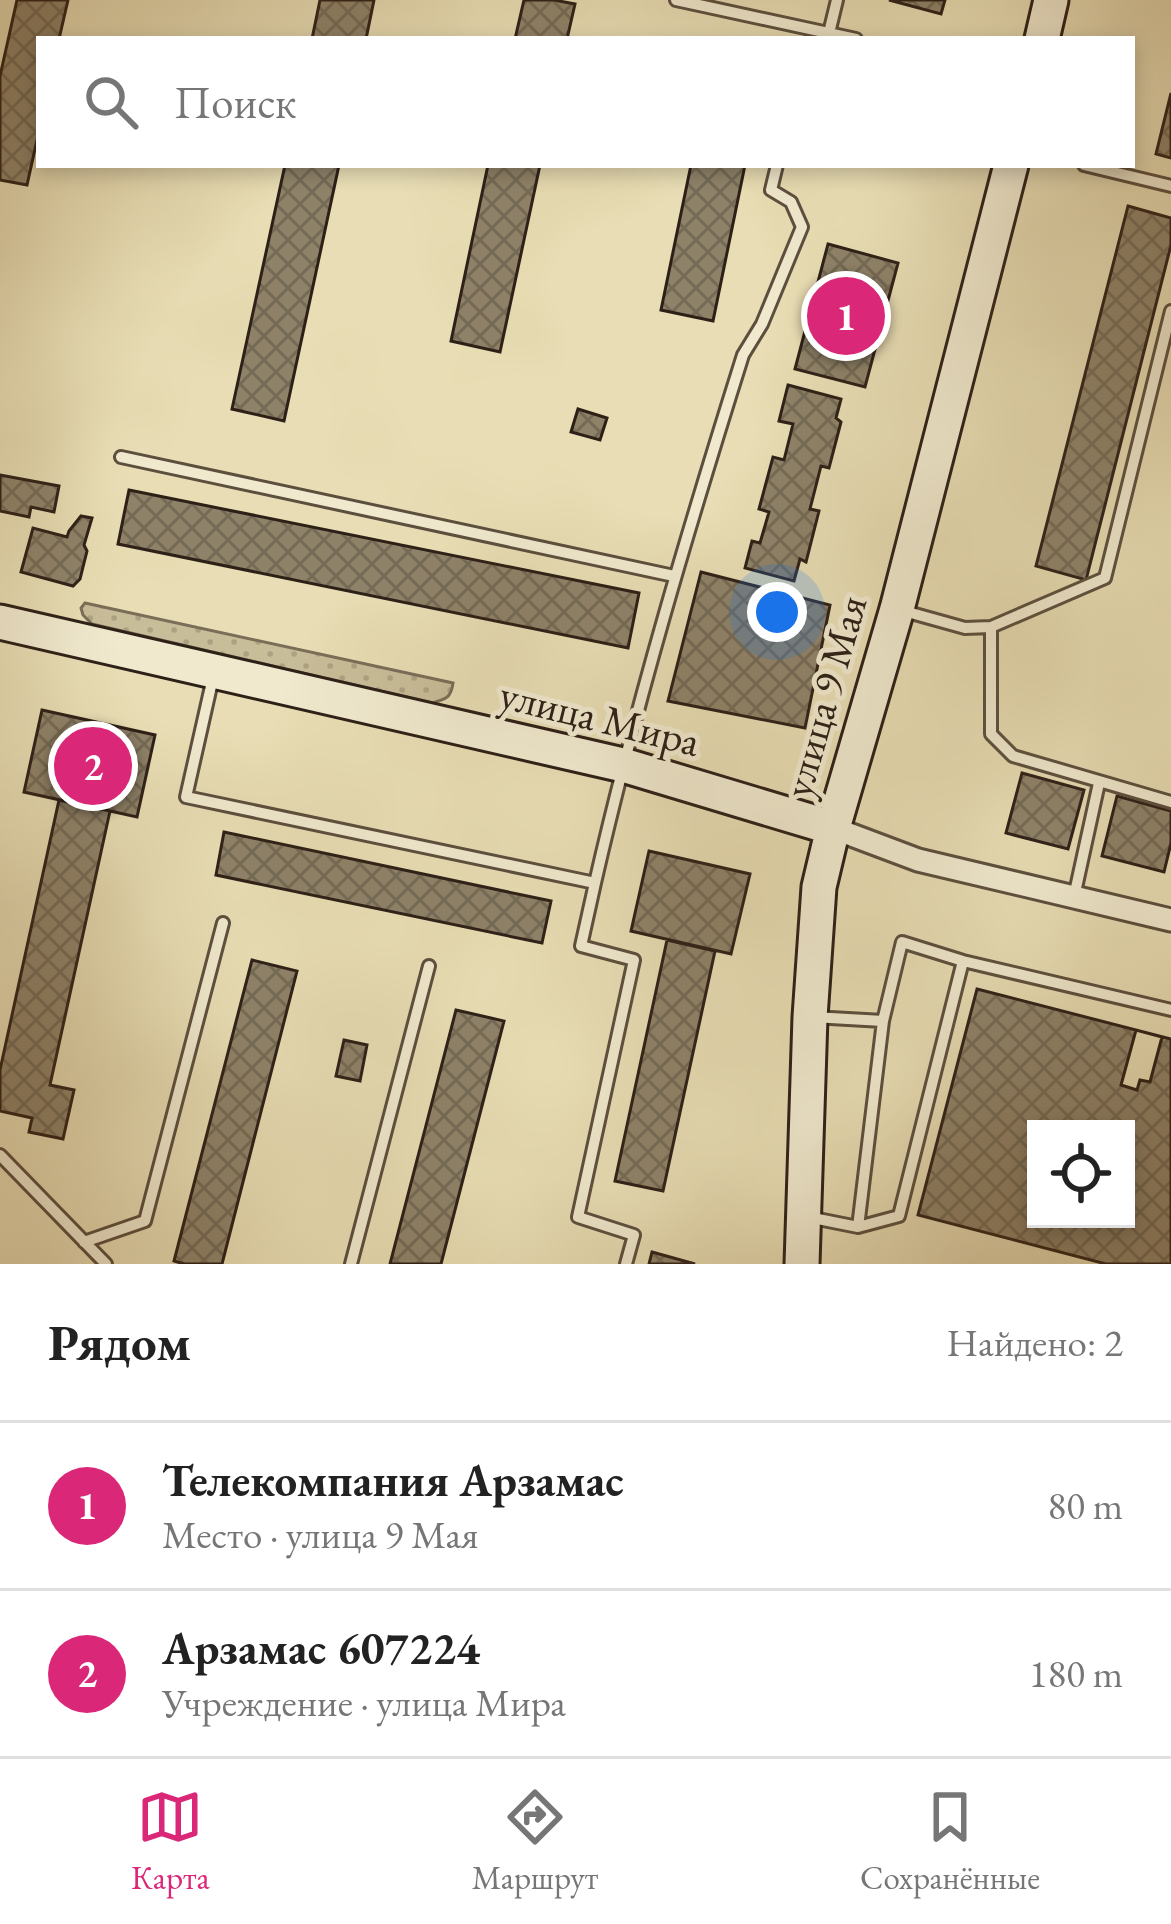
<!DOCTYPE html>
<html lang="ru">
<head>
<meta charset="utf-8">
<style>
  body { margin:0; font-family:"EB Garamond",serif; background:#f2f2f2; color:#222 }
  .controls { position:absolute; right:36px; bottom:36px; display:grid; overflow:hidden; border-radius:0px; box-shadow:0 6px 18px #0003 }
  .controls button { width:108px; height:108px; display:grid; place-items:center; padding:0; border:0; border-bottom:3px solid #e0e0e0; background:#fff; color:#222; font:60px sans-serif }
  .you { position:absolute; left:777px; top:612px; width:42px; height:42px; margin:-30px; border:9px solid #fff; border-radius:50%; background:#1a73e8; box-shadow:0 0 0 18px #1a73e833 }
  .badge { display:grid; place-items:center; width:78px; height:78px; border-radius:50%; background:#db2777; color:#fff; font-size:39px; font-weight:700 }
  .pin { position:absolute; translate:-50% -50%; border:6px solid #fff; box-shadow:0 3px 12px #0006 }
  .list { margin:0; padding:0; list-style:none }
  h2 { display:flex; justify-content:space-between; align-items:center; height:156px; margin:0; padding:0 48px; font-size:51px }
  h2 small { font-size:39px; font-weight:400; color:#767676 }
  .list li { display:grid; grid-template-columns:78px 1fr auto; gap:36px; align-items:center; box-sizing:border-box; height:168px; padding:0 48px; border-top:3px solid #e0e0e0 }
  .list b { display:block; font-size:45px; white-space:nowrap }
  .list p { margin:0; font-size:39px; white-space:nowrap; color:#767676 }
  .list em { font-size:39px; font-style:normal; color:#767676 }
  .icon { flex:none; width:66px; height:66px; fill:none; stroke:currentColor; stroke-width:2; stroke-linecap:round; stroke-linejoin:round }
  .map { position:relative; flex:none; width:1171px; height:1264px; overflow:hidden }
  .search { position:absolute; background:#fff; box-shadow:0 6px 18px #0003; left:36px; right:36px; top:36px; height:132px; display:flex; align-items:center; gap:30px; box-sizing:border-box; padding:0 42px; border-radius:0px; color:#767676; font-size:45px }
  .sheet { height:492px; background:#fff }
  nav { display:flex; justify-content:space-around; align-items:center; box-sizing:border-box; height:168px; border-top:3px solid #e0e0e0; background:#fff; font-size:33px; color:#767676 }
  nav a { display:grid; justify-items:center; gap:6px }
  nav .on { color:#db2777 }
  .map>svg:first-child { display:block }
  .green { fill:url(#green-dots); stroke:#7a6e58; stroke-width:3 }
  .building { fill:url(#building-cross-hatch); stroke:#2d2017; stroke-width:3; fill-rule:evenodd }
  .lines { fill:none; stroke-linecap:round; stroke-linejoin:round }
  .lane-casing { stroke:#5c4f3e; stroke-width:16 }
  .street-casing { stroke:#5c4f3e; stroke-width:27 }
  .secondary-casing { stroke:#2d2017; stroke-width:39 }
  .lane { stroke:#f0e9ce; stroke-width:10 }
  .street { stroke:#f0e9ce; stroke-width:21 }
  .secondary { stroke:#f0e9ce; stroke-width:33 }
  .labels { text-anchor:middle; stroke-width:10; stroke-linejoin:round; paint-order:stroke }
  .street-label { font-size:42px; fill:#2d2017; stroke:#f0e9ce }
</style>
</head>
<body>
<div class="map">
<svg width="1171" height="1264" viewBox="0 0 1171 1264">
  <defs>
    <pattern id="green-dots" width="8" height="8" patternUnits="userSpaceOnUse" patternTransform="scale(3)"><rect width="8" height="8" fill="#c8bd99"/><path d="M2 2h.1M6 6h.1" fill="none" stroke="#aca283" stroke-width="1.8" stroke-linecap="round"/></pattern>
    <pattern id="building-cross-hatch" width="8" height="8" patternUnits="userSpaceOnUse" patternTransform="scale(3)"><rect width="8" height="8" fill="#8e8269"/><path d="M0 0l8 8M0 8l8-8" fill="none" stroke="#746a55"/></pattern>
  </defs>
  <rect width="100%" height="100%" fill="#e8ddb4"/>
  <filter id="stains"><feTurbulence type="fractalNoise" baseFrequency=".00167" numOctaves="4"/><feColorMatrix values="0 0 0 0 .2 0 0 0 0 .09 0 0 0 0 .02 0 0 0 .5 -.17"/></filter>
  <radialGradient id="worn" r=".72"><stop offset=".6" stop-color="#630" stop-opacity="0"/><stop offset="1" stop-color="#630" stop-opacity=".3"/></radialGradient>
  <path class="green" d="M85,603L453,683C451,698 446,699 432,703L92,624L83,615L81,608Z"/>
  <path class="building" d="M17,0H68L59,39H39V131L27,185L0,180V76Z
    M320,0H374L366,39H312Z
    M524,0H554L575,4L567,39H515Z
    M889,0H945L941,14Z
    M1171,93V158L1156,154Z
    M285,165H339L284,421L232,409Z
    M488,165H540L500,352L451,341Z
    M691,165H745L713,321L661,310Z
    M1128,206L1171,218V245L1086,580L1036,566Z
    M828,244L898,263L865,387L795,369Z
    M788,385L841,399L836,418L841,422L829,468L821,466L810,509L819,511L806,562L800,559L794,581L745,568L752,541L760,543L769,512L759,509L773,457L784,460L793,424L779,421Z
    M578,409L607,418L600,440L571,432Z
    M0,475L59,486L54,512L31,507L29,517L0,511Z
    M129,490L639,593L628,648L118,544Z
    M81,516L92,518L84,545L87,551L80,579L73,586L21,572L33,528L67,537L69,531Z
    M701,572L830,605L805,728L668,701Z
    M42,710L155,735L137,817L24,792Z
    M1022,773L1084,790L1068,849L1006,833Z
    M1117,796L1171,811V843L1164,872L1102,856Z
    M59,800L110,811L50,1085L74,1090L63,1139L29,1132L32,1118L0,1111V1070Z
    M224,832L551,901L542,943L216,875Z
    M649,851L750,874L731,954L631,931Z
    M667,940L715,951L663,1191L615,1181Z
    M252,960L297,971L222,1264H184L174,1261Z
    M977,989L1171,1039V1264H1106L918,1215ZM1036,1129H1126V1219H1036Z
    M456,1010L504,1021L441,1264H390Z
    M1136,1030L1162,1037L1150,1082L1140,1080L1137,1090L1121,1085Z
    M344,1040L367,1045L360,1081L336,1076Z
    M652,1252L695,1264H649Z"/>
  <g class="lines">
    <g class="lane-casing">
      <path id="lane" d="M676,0L856,39
        M829,33L837,0
        M1084,165L1171,186
        M121,457L674,576
        M904,611L965,628L991,627L1105,578L1171,311
        M991,627V734L1013,756L1171,802
        M214,673L186,797L595,883C636,704 688,530 743,355L762,324L802,227L791,202L771,190L777,165
        M595,883L581,946L634,960L578,1217L634,1235L626,1264
        M1074,897L1099,783
        M813,1017L883,1021
        M0,1155L106,1264
        M808,1217L858,1227L899,1216L963,961
        M858,1227L883,1021L902,942L963,961L1171,1010
        M84,1242L145,1221L223,923
        M351,1264L429,966"/>
    </g>
    <g class="street-casing">
      <path id="street" d="M833,828L918,860L1171,920"/>
    </g>
    <g class="secondary-casing">
      <path id="secondary" d="M1042,39L1051,0
        M0,622L623,765L833,828
        M802,1264L810,1017L819,887L833,828L897,609L1011,165"/>
    </g>
    <use href="#lane" class="lane"/>
    <use href="#street" class="street"/>
    <use href="#secondary" class="secondary"/>
  </g>
  <g class="labels">
    <g class="street-label">
      <text transform="translate(824 696) rotate(-74)" y="15">улица 9 Мая</text>
      <text transform="translate(600 717) rotate(14)" y="15">улица Мира</text>
    </g>
  </g>
  <rect width="100%" height="100%" filter="url(#stains)"/>
  <rect width="100%" height="100%" fill="url(#worn)"/>
</svg>
<div class="controls">
<button><svg class="icon" aria-label="locate" viewBox="0 0 24 24"><circle cx="12" cy="12" r="6"/><path d="M12 2v4M12 18v4M2 12h4M18 12h4"/></svg></button>
</div>
<div class="you"></div>
<div class="pin badge" style="left:846px;top:316px">1</div>
<div class="pin badge" style="left:93px;top:766px">2</div>
<div class="search"><svg class="icon" aria-label="search" viewBox="0 0 24 24"><circle cx="10" cy="10" r="6"/><path d="M15 15l6 6"/></svg>Поиск</div>
</div>
<section class="sheet">
<h2>Рядом<small>Найдено: 2</small></h2>
<ul class="list">
<li><span class="badge">1</span><div><b>Телекомпания Арзамас</b><p>Место · улица 9 Мая</p></div><em>80 m</em></li>
<li><span class="badge">2</span><div><b>Арзамас 607224</b><p>Учреждение · улица Мира</p></div><em>180 m</em></li>
</ul>
</section>
<nav>
<a class="on"><svg class="icon" aria-label="map" viewBox="0 0 24 24"><path d="M3 6l6-2 6 2 6-2v14l-6 2-6-2-6 2zM9 4v14M15 6v14"/></svg>Карта</a>
<a><svg class="icon" aria-label="directions" viewBox="0 0 24 24"><path d="M12 3l9 9-9 9-9-9zM9 14v-3h6M13 9l2 2-2 2"/></svg>Маршрут</a>
<a><svg class="icon" aria-label="saved" viewBox="0 0 24 24"><path d="M7 4h10v16l-5-4-5 4z"/></svg>Сохранённые</a>
</nav>
</body>
</html>
